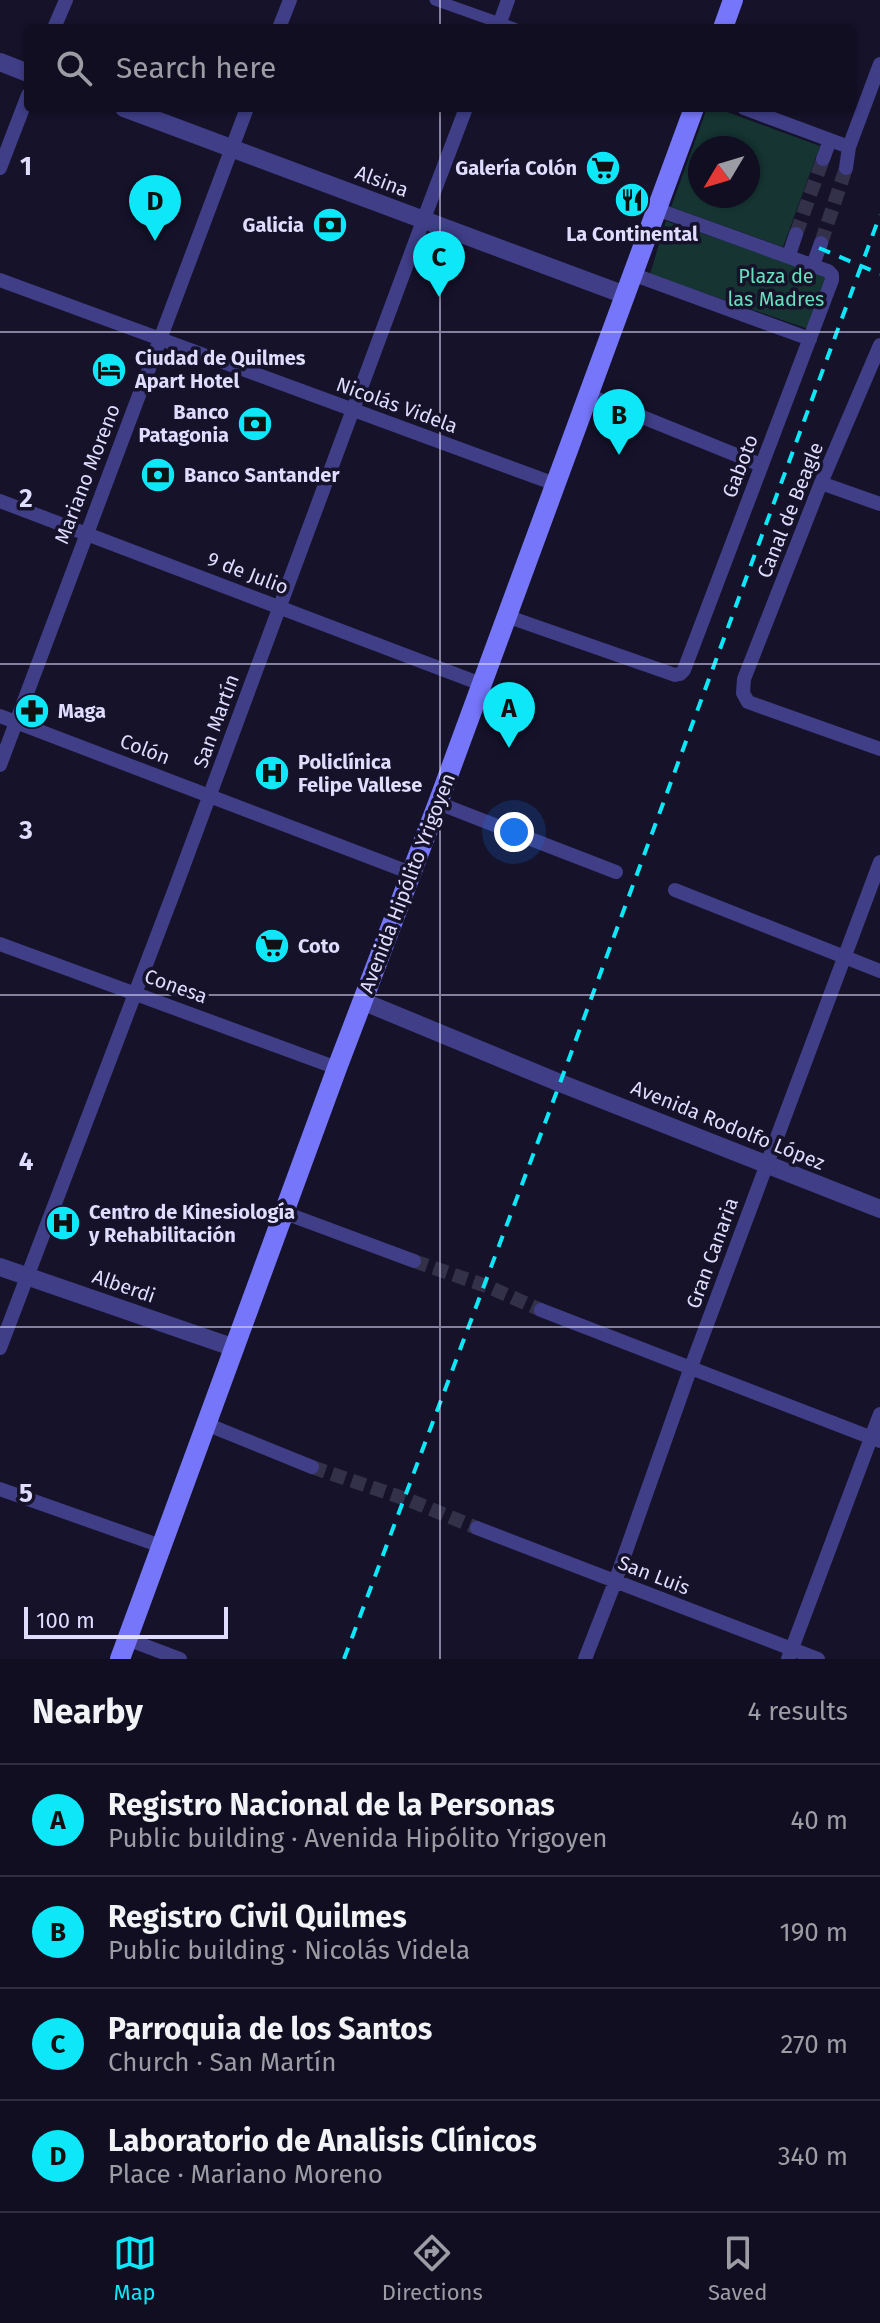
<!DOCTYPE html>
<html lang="en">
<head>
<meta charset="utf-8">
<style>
  body { margin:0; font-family:"Fira Sans",sans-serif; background:#191729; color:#f1f3f6 }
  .compass { position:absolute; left:688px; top:136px; width:72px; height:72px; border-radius:50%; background:#100e20; box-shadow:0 2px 6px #0004; rotate:232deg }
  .scale { position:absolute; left:24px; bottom:20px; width:204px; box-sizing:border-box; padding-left:8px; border:4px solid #dfdcfe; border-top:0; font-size:22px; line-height:28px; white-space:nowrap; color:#dfdcfe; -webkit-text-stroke:6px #15122a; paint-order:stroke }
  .you { position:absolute; left:514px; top:832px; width:28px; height:28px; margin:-20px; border:6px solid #fff; border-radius:50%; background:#1a73e8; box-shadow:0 0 0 12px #1a73e833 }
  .badge { display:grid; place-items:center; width:52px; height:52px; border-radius:50%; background:#0ee7f8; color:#111; font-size:26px; font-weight:700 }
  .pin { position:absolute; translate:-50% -66px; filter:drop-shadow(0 2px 4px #0008) }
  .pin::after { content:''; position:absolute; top:42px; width:28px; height:24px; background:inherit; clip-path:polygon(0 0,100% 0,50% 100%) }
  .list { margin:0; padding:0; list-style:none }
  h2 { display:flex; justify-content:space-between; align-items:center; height:104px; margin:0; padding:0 32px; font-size:34px }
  h2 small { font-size:26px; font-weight:400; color:#9c9ca5 }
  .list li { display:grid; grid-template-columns:52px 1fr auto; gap:24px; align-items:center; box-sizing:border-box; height:112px; padding:0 32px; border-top:2px solid #302e3e }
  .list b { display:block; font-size:30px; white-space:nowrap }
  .list p { margin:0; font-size:26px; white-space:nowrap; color:#9c9ca5 }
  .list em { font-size:26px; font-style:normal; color:#9c9ca5 }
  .icon { flex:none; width:44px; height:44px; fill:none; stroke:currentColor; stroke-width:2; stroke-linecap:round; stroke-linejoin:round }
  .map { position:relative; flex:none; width:880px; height:1659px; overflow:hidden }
  .search { position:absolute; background:#100e20; box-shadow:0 2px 6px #0004; left:24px; right:24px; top:24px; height:88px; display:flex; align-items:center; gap:20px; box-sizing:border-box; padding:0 28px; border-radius:8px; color:#9c9ca5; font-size:30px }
  .sheet { height:552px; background:#100e20 }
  nav { display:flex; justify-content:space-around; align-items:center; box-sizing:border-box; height:112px; border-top:2px solid #302e3e; background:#100e20; font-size:22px; color:#9c9ca5 }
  nav a { display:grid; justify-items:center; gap:4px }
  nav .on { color:#0ee7f8 }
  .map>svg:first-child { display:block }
  .green { fill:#153432; fill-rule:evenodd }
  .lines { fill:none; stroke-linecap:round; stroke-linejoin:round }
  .minor-tunnel { stroke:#33304a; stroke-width:14; stroke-dasharray:14 7; stroke-linecap:butt }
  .pedestrian { stroke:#3f3e87; stroke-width:11 }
  .minor { stroke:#3f3e87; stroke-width:14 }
  .tertiary { stroke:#3f3e87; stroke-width:18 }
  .secondary { stroke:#7676fb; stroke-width:20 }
  .rail { stroke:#0ee7f8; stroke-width:4; stroke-dasharray:12 10; stroke-linecap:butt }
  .grid { fill:none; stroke:#dfdcfe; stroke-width:2; stroke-opacity:0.55 }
  .labels { text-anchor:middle; stroke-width:7; stroke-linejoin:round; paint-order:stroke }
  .poi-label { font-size:20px; font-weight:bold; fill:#dfdcfe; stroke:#15122a; text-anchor:start }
  .street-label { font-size:20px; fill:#dfdcfe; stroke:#15122a }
  .park-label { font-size:20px; fill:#68debd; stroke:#15122a }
  .grid-label { font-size:26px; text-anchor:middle; font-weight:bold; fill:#dfdcfe; stroke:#15122a; stroke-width:7; stroke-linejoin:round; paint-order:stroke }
</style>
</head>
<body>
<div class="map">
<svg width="880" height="1659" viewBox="0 0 880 1659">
  <rect width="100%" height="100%" fill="#15122a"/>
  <path class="green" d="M707,108H716L820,146L783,247L671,207ZM700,148H748V196H700Z
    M666,221L827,276L811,330L650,274Z"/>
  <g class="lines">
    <path class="minor-tunnel" d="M796,234L823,159
      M821,243L846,168
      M414,1261L489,1287L541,1310
      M312,1467L409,1500L477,1528"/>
    <path class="pedestrian" d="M435,0L514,28"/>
    <path class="minor" d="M54,28L66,0
      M279,28L290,0
      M498,28L508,0
      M744,108L849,147
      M823,159L830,140
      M0,168L28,95
      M846,168L849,147L880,64
      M789,255L796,234
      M813,265L821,243
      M632,274L810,339
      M0,280L555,484
      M880,345L821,483L744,679L743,693L748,702L880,749
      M588,395L761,465
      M821,483L880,504
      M0,501L481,684
      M506,616L675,675L680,674L684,670L832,280V275L828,271L656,209
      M0,716L411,873
      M0,765L247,108
      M438,803L616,872
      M675,890L880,971
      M0,944L337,1068
      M285,1213L414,1261
      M541,1310L880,1441
      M0,1348L176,886L423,221L466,108
      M206,1424L312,1467
      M0,1489L161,1546
      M477,1528L818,1659
      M127,1639L180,1659
      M585,1659L615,1582L691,1367L880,862
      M788,1659L880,1414"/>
    <path class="tertiary" d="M0,62L28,73
      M124,108L625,295
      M362,1001L560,1083L880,1209
      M0,1267L235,1348"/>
    <path class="secondary" d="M723,28L733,0
      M120,1659L337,1068L438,803L694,108"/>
    <path class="rail" d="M819,248L880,274
      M344,1659L560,1083L880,215"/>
  </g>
  <path class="grid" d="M440,0V28M440,108V1659M0,332H880M0,664H880M0,995H880M0,1327H880"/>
  <defs>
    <g id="supermarket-disc" transform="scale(1.8)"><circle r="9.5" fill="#0ee7f8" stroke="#15122a"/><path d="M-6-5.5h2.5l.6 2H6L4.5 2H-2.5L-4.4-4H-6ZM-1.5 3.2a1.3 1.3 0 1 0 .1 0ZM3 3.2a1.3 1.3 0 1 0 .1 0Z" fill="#111"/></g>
    <g id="restaurant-disc" transform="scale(1.8)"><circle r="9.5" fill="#0ee7f8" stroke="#15122a"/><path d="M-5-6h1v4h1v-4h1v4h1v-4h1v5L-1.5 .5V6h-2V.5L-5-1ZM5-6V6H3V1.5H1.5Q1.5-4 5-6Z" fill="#111"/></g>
    <g id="bank-disc" transform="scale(1.8)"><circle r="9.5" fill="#0ee7f8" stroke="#15122a"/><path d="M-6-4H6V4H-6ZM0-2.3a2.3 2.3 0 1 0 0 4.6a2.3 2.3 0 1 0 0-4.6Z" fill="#111"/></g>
    <g id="hotel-disc" transform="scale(1.8)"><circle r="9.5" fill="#0ee7f8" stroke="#15122a"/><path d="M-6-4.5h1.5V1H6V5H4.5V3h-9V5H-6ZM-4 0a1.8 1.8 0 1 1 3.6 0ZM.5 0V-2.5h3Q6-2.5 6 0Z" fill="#111"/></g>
    <g id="pharmacy-disc" transform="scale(1.8)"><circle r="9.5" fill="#0ee7f8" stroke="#15122a"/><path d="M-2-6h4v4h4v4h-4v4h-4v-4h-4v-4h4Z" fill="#111"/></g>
    <g id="hospital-disc" transform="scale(1.8)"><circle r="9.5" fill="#0ee7f8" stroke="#15122a"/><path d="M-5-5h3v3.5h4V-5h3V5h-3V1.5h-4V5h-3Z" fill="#111"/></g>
  </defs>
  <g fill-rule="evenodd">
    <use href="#supermarket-disc" x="603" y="168"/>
    <use href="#restaurant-disc" x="632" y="200"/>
    <use href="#bank-disc" x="330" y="225"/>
    <use href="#hotel-disc" x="109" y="370"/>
    <use href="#bank-disc" x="255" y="424"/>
    <use href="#bank-disc" x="158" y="475"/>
    <use href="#pharmacy-disc" x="32" y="711"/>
    <use href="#hospital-disc" x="272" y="773"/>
    <use href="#supermarket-disc" x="272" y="946"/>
    <use href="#hospital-disc" x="63" y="1223"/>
  </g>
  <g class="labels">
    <g class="poi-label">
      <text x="577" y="175" text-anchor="end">Galería Colón</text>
      <text x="304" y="232" text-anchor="end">Galicia</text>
      <text x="632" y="241" text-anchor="middle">La Continental</text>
      <text x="135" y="365">Ciudad de Quilmes<tspan x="135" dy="23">Apart Hotel</tspan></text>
      <text x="229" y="419" text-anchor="end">Banco<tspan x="229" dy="23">Patagonia</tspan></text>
      <text x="184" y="482">Banco Santander</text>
      <text x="58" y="718">Maga</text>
      <text x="298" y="769">Policlínica<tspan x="298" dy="23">Felipe Vallese</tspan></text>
      <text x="298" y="953">Coto</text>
      <text x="89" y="1219">Centro de Kinesiología<tspan x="89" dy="23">y Rehabilitación</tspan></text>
    </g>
    <g class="street-label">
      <text transform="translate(382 181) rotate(21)" y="7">Alsina</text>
      <text transform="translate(397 405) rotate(20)" y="7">Nicolás Videla</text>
      <text transform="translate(740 466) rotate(-69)" y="7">Gaboto</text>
      <text transform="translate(87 474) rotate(-69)" y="7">Mariano Moreno</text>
      <text transform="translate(790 510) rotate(-68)" y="7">Canal de Beagle</text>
      <text transform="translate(248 573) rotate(21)" y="7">9 de Julio</text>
      <text transform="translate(216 721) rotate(-70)" y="7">San Martín</text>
      <text transform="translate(145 749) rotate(21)" y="7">Colón</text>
      <text transform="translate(407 883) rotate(-69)" y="7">Avenida Hipólito Yrigoyen</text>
      <text transform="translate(176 986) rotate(20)" y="7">Conesa</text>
      <text transform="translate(728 1125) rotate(22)" y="7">Avenida Rodolfo López</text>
      <text transform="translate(712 1253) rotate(-70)" y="7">Gran Canaria</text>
      <text transform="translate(124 1286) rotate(19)" y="7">Alberdi</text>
      <text transform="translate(654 1575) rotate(21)" y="7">San Luis</text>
    </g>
    <g class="park-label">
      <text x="776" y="283">Plaza de<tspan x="776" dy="23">las Madres</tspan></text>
    </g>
  </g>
  <g class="grid-label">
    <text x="26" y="175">1</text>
    <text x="26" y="507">2</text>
    <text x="26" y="839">3</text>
    <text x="26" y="1170">4</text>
    <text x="26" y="1502">5</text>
  </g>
</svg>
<svg class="compass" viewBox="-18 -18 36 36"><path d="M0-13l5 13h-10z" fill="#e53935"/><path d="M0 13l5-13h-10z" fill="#9c9ca5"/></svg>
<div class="scale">100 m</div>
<div class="you"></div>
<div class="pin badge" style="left:509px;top:748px">A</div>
<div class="pin badge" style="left:619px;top:455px">B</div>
<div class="pin badge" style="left:439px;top:297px">C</div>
<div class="pin badge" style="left:155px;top:241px">D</div>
<div class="search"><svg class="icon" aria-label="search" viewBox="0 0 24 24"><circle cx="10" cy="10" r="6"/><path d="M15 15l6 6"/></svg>Search here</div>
</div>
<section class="sheet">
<h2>Nearby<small>4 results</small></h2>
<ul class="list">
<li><span class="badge">A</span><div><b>Registro Nacional de la Personas</b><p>Public building · Avenida Hipólito Yrigoyen</p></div><em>40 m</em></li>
<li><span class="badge">B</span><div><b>Registro Civil Quilmes</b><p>Public building · Nicolás Videla</p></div><em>190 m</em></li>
<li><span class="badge">C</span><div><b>Parroquia de los Santos</b><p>Church · San Martín</p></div><em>270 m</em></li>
<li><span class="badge">D</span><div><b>Laboratorio de Analisis Clínicos</b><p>Place · Mariano Moreno</p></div><em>340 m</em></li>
</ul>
</section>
<nav>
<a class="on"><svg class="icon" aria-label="map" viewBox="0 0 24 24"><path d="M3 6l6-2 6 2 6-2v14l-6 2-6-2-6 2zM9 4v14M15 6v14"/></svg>Map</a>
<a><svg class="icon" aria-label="directions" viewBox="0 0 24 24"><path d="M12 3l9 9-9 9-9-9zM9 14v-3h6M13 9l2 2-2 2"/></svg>Directions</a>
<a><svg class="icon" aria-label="saved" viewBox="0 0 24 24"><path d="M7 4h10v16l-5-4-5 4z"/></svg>Saved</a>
</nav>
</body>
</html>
